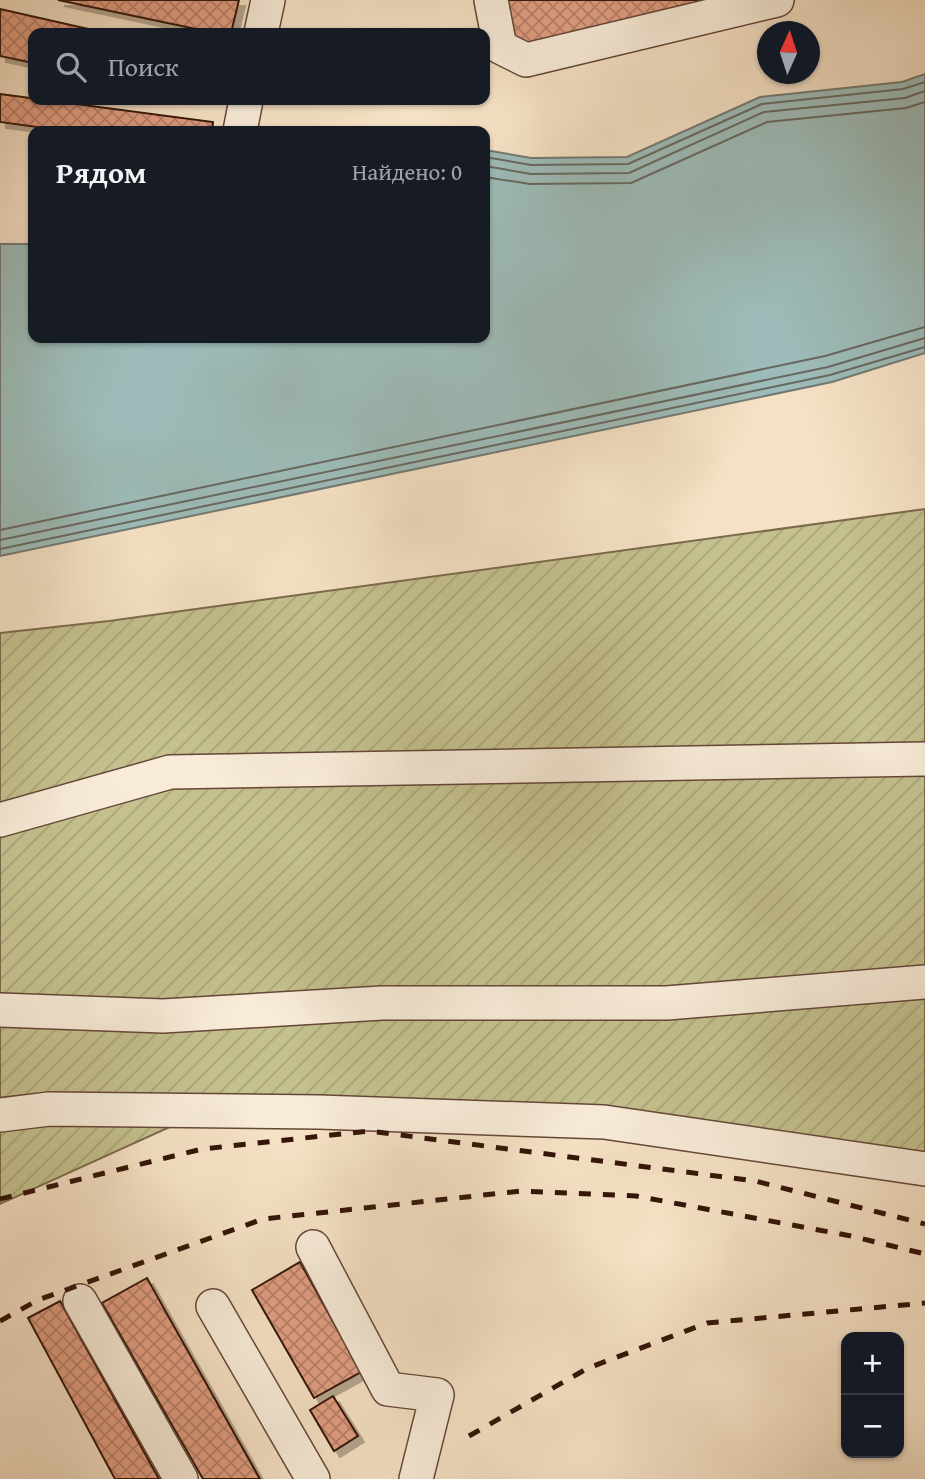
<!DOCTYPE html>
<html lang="ru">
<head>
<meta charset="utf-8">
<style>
  body { margin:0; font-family:"Gentium Book Plus",serif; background:#242831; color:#f1f3f6 }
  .controls { position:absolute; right:21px; bottom:21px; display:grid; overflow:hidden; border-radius:14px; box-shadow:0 2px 5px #0004 }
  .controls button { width:63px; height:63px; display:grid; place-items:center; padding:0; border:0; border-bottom:2px solid #363941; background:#171b24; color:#f1f3f6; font:35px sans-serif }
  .compass { position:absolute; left:757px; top:21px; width:63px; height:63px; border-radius:50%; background:#171b24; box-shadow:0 2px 5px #0004; rotate:3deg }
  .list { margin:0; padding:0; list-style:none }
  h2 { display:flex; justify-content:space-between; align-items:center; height:91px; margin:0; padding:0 28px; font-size:30px }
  h2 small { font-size:23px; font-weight:400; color:#9ea1a6 }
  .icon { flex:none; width:38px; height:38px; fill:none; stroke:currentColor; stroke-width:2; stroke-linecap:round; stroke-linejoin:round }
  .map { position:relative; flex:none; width:925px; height:1479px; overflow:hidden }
  .search { position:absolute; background:#171b24; box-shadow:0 2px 5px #0004; left:28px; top:28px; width:462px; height:77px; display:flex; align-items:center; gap:18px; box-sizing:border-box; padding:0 24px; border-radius:14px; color:#9ea1a6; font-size:26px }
  .panel { position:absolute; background:#171b24; box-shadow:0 2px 5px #0004; left:28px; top:126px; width:462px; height:217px; border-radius:14px }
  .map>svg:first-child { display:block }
  .garden { fill:url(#garden-furrows); stroke:#7c6a4c; stroke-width:2 }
  .water { fill:#9dbcb9; stroke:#737972; stroke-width:2 }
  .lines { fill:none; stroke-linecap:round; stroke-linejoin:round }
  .shore { stroke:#686860; stroke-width:2 }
  .building { fill:url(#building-cross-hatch); stroke:#341408; stroke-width:2; filter:url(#shadow) }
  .minor-casing { stroke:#644737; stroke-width:36 }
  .minor { stroke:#f8ecd9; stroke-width:33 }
  .rail { stroke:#341408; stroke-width:5; stroke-dasharray:12 12; stroke-linecap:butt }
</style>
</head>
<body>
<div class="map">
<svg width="925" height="1479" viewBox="0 0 925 1479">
  <defs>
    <pattern id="garden-furrows" width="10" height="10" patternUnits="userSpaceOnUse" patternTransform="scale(1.75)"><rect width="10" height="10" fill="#c4c18f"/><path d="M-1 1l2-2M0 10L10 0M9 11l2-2" fill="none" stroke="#a9a57a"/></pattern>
    <pattern id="building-cross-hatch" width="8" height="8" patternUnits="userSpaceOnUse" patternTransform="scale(1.75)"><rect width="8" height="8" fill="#e19e82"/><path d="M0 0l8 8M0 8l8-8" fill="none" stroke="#b78068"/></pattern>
    <filter id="shadow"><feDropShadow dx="6" dy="6" stdDeviation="0" flood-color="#0004"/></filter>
  </defs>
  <rect width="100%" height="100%" fill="#f5e1c5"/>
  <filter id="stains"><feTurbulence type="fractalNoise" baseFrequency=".00286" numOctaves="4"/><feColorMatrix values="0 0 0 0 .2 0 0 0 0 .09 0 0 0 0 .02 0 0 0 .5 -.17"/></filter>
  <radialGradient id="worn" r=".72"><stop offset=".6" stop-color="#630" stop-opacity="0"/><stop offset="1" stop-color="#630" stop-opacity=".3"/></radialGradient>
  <path class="garden" d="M925,509V1166L600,1115L174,1125L0,1204V633L109,621Z"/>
  <path class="water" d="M925,74V353L832,382L0,556V244H33V338H485V150L531,158L627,157L760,97L902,82Z"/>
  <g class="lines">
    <path class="shore" d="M485,157L531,165L628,164L762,104L903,89L925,82
      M485,166L531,174L629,173L764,112L905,98L925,91
      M485,177L530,184L631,183L767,122L906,108L925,102
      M0,530L825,356L925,327
      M0,540L828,367L925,338
      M0,549L830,375L925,347"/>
  </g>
  <path class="building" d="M58,0H239L231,33H215Z
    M500,0H724L511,50Z
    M0,9L106,33H33V63L0,56Z
    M0,94L213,122L212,131H66L0,122Z
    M300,1262L361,1372L314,1398L252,1290Z
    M147,1278L167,1314L260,1479H203L102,1303Z
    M60,1301L159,1479H115L28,1318Z
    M333,1396L358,1436L334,1451L310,1410Z"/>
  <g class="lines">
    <g class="minor-casing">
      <path id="minor" d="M491,0L500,47L526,60L777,0
        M261,33L268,0
        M240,131L246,100
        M0,820L170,772L925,759
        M0,1010L163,1016L382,1003H667L925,982
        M0,1115L49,1109L319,1112L604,1122L925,1169
        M313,1247L388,1389L437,1395L416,1479
        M80,1301L181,1479
        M213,1306L313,1479"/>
    </g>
    <use href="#minor" class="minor"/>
    <path class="rail" d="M0,1199L202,1149L369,1131L755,1181L925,1224
      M0,1321L38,1300L263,1219L521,1191L636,1196L851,1236L925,1254
      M469,1436L588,1368L707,1323L925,1303"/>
  </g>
  <rect width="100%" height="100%" filter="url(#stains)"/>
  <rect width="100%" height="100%" fill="url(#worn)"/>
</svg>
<div class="controls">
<button>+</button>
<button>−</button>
</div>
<svg class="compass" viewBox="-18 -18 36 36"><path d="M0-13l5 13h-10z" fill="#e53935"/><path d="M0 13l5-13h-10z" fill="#9ea1a6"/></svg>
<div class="search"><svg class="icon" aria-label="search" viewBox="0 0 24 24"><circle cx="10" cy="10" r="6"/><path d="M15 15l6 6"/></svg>Поиск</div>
<section class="panel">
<h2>Рядом<small>Найдено: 0</small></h2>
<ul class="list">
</ul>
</section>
</div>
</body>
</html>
